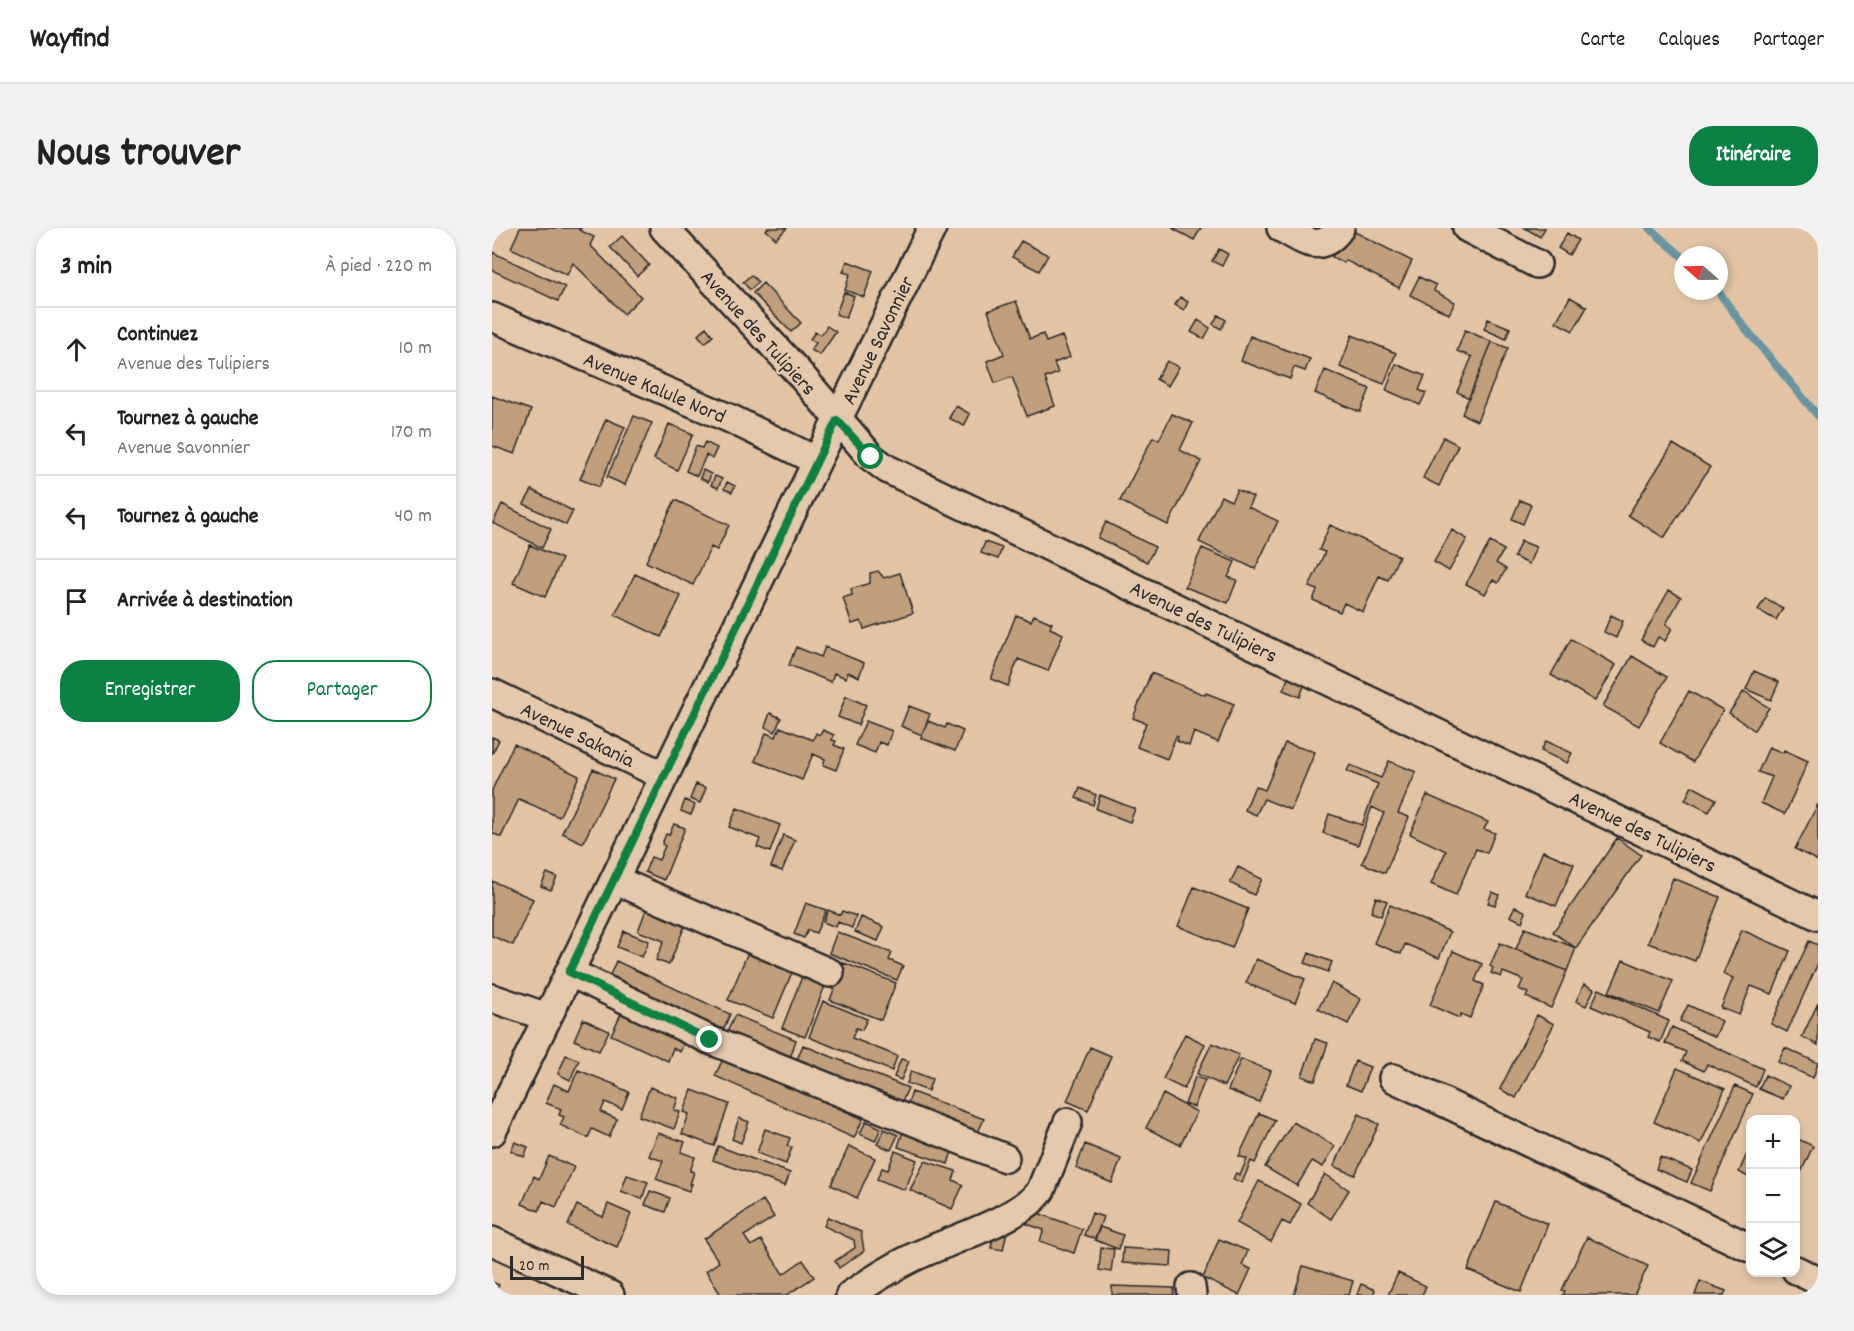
<!DOCTYPE html>
<html lang="fr">
<head>
<meta charset="utf-8">
<style>
  body { margin:0; font-family:Dekko,sans-serif; background:#f2f2f2; color:#222 }
  .controls { position:absolute; right:18px; bottom:18px; display:grid; overflow:hidden; border-radius:12px; box-shadow:0 3px 9px #0003 }
  .controls button { width:54px; height:54px; display:grid; place-items:center; padding:0; border:0; border-bottom:2px solid #e0e0e0; background:#fff; color:#222; font:30px sans-serif }
  .compass { position:absolute; left:1182px; top:18px; width:54px; height:54px; border-radius:50%; background:#fff; box-shadow:0 3px 9px #0003; rotate:290deg }
  .scale { position:absolute; left:18px; bottom:15px; width:74px; box-sizing:border-box; padding-left:6px; border:3px solid #2b2b2b; border-top:0; font-size:16px; line-height:21px; white-space:nowrap; color:#2b2b2b; -webkit-text-stroke:4px #e4c9ac; paint-order:stroke }
  .stop { position:absolute; width:18px; height:18px; margin:-14px; border:4px solid #0b8043; border-radius:50%; background:#fff }
  .stop.end { background:#0b8043; border-color:#fff; box-shadow:0 2px 6px #0008 }
  .list { margin:0; padding:0; list-style:none }
  h2 { display:flex; justify-content:space-between; align-items:center; height:78px; margin:0; padding:0 24px; font-size:26px }
  h2 small { font-size:20px; font-weight:400; color:#767676 }
  .list li { display:grid; grid-template-columns:39px 1fr auto; gap:18px; align-items:center; box-sizing:border-box; height:84px; padding:0 24px; border-top:2px solid #e0e0e0 }
  .list b { display:block; font-size:22px; white-space:nowrap }
  .list p { margin:0; font-size:20px; white-space:nowrap; color:#767676 }
  .list em { font-size:20px; font-style:normal; color:#767676 }
  .actions { display:flex; gap:12px; padding:18px 24px }
  .actions a { flex:1; padding:14px 0; border:2px solid #0b8043; border-radius:24px; text-align:center; font-size:21px; color:#0b8043 }
  .actions .main { background:#0b8043; color:#fff }
  .icon { flex:none; width:33px; height:33px; fill:none; stroke:currentColor; stroke-width:2; stroke-linecap:round; stroke-linejoin:round }
  .map { position:relative; flex:none; width:1326px; height:1067px; overflow:hidden; border-radius:24px }
  header { display:flex; align-items:center; gap:36px; box-sizing:border-box; height:84px; padding:0 30px; background:#fff; border-bottom:2px solid #e0e0e0 }
  header strong { font-size:28px }
  nav { display:flex; gap:33px; margin-inline-start:auto; font-size:21px }
  .intro { display:flex; align-items:center; justify-content:space-between; box-sizing:border-box; height:144px; padding:0 36px }
  h1 { margin:0; font-size:42px }
  .button { padding:15px 27px; border-radius:24px; background:#0b8043; color:#fff; font-size:21px; font-weight:700 }
  main { display:flex; gap:36px; padding:0 36px }
  aside { flex:1; background:#fff; border-radius:24px; box-shadow:0 3px 9px #0003 }
  .map>svg:first-child { display:block }
  .lines { fill:none; stroke-linecap:round; stroke-linejoin:round }
  .stream { stroke:#6795a1; stroke-width:8 }
  .building { fill:#c19f7d; stroke:#2b2b2b; stroke-width:1.5 }
  .minor-casing { stroke:#2b2b2b; stroke-width:32 }
  .minor { stroke:#e4c9ac; stroke-width:27 }
  .route { stroke:#0b8043; stroke-width:8 }
  .labels { text-anchor:middle; stroke-width:5; stroke-linejoin:round; paint-order:stroke }
  .street-label { font-size:21px; fill:#2b2b2b; stroke:#e4c9ac }
</style>
</head>
<body>
<header>
<strong>Wayfind</strong>
<nav><a>Carte</a><a>Calques</a><a>Partager</a></nav>
</header>
<div class="intro"><h1>Nous trouver</h1><a class="button">Itinéraire</a></div>
<main>
<aside>
<h2>3 min<small>À pied · 220 m</small></h2>
<ul class="list">
<li><svg class="icon" aria-label="ahead" viewBox="0 0 24 24"><path d="M12 20V5M6 11l6-6 6 6"/></svg><div><b>Continuez</b><p>Avenue des Tulipiers</p></div><em>10 m</em></li>
<li><svg class="icon" aria-label="left" viewBox="0 0 24 24"><path d="M17 20v-9H6M10 6l-5 5 5 5"/></svg><div><b>Tournez à gauche</b><p>Avenue Savonnier</p></div><em>170 m</em></li>
<li><svg class="icon" aria-label="left" viewBox="0 0 24 24"><path d="M17 20v-9H6M10 6l-5 5 5 5"/></svg><div><b>Tournez à gauche</b></div><em>40 m</em></li>
<li><svg class="icon" aria-label="arrive" viewBox="0 0 24 24"><path d="M6 21V4h12l-3 4 3 4H6"/></svg><div><b>Arrivée à destination</b></div></li>
</ul>
<div class="actions"><a class="main">Enregistrer</a><a>Partager</a></div>
</aside>
<div class="map">
<svg width="1326" height="1067" viewBox="0 0 1326 1067">
  <rect width="100%" height="100%" fill="#e3c5a6"/>
  <filter id="ink" filterUnits="userSpaceOnUse"><feTurbulence type="fractalNoise" baseFrequency=".0167" numOctaves="2"/><feDisplacementMap in="SourceGraphic" scale="12" xChannelSelector="R" yChannelSelector="G"/><feConvolveMatrix kernelMatrix="1 2 1 2 8 2 1 2 1" color-interpolation-filters="sRGB"/></filter>
  <g filter="url(#ink)">
    <g class="lines">
      <path class="stream" d="M1157,0L1191,29
        M1226,63L1250,96L1326,188"/>
    </g>
    <path class="building" d="M28,0H89L87,2L102,9L98,17L149,69L132,86L81,35L75,47L19,20Z
      M276,0H295L284,11L274,2Z
      M680,0H709L702,12Z
      M855,0L920,33L907,60L853,32L852,35L840,29Z
      M1033,0H1053L1048,9Z
      M1075,5L1086,12L1077,27L1066,20Z
      M130,8L157,37L145,48L118,19Z
      M529,13L556,27L547,43L520,29Z
      M727,21L736,26L730,38L720,33Z
      M0,24L73,59L66,73L0,42Z
      M355,33L381,43L372,69L353,62L358,46L351,44Z
      M259,47L266,54L258,62L251,54Z
      M927,49L944,57L942,63L963,74L957,86L918,67Z
      M271,55L309,95L299,104L261,65Z
      M352,64L362,68L354,90L344,86Z
      M688,69L696,74L692,82L683,77Z
      M1078,69L1095,79L1081,103L1064,94Z
      M524,73L538,111L551,106L554,114L570,108L578,129L562,135L566,145L553,150L563,178L535,188L520,149L503,155L495,133L512,126L496,83Z
      M726,87L734,92L729,101L721,96Z
      M996,91L1018,100L1014,111L992,101Z
      M706,92L718,100L712,111L699,104Z
      M335,98L344,104L328,127L319,122L324,115L318,111L323,104L329,107Z
      M214,99L221,108L213,115L206,107Z
      M973,102L1000,114L977,170L965,164L980,129L965,123Z
      M860,107L904,125L892,156L848,139Z
      M758,108L818,131L813,143L802,139L798,151L749,133Z
      M1000,114L1016,120L985,193L970,186Z
      M675,133L687,139L676,158L664,151Z
      M904,136L933,148L927,162L934,165L928,177L894,162Z
      M833,142L878,161L868,184L823,165Z
      M0,168L39,182L23,226L0,218Z
      M464,178L478,186L472,198L457,190Z
      M680,186L701,195L688,222L709,233L676,297L628,273L661,209L667,212Z
      M142,188L160,195L133,257L115,249Z
      M114,191L133,199L107,259L88,251Z
      M177,196L201,206L185,242L162,231Z
      M951,209L966,217L947,258L931,250Z
      M213,214L225,220L220,231L214,227L205,248L194,243L204,218L210,220Z
      M1181,216L1218,239L1172,310L1136,287Z
      M211,242L219,246L216,254L208,250Z
      M223,248L230,251L226,260L219,257Z
      M235,254L243,258L240,264L232,261Z
      M40,262L81,283L74,297L32,276Z
      M745,262L761,269L756,279L786,293L763,341L707,314L729,268L739,273Z
      M183,272L237,297L225,322L219,319L201,357L154,334Z
      M1028,272L1039,277L1031,296L1020,291Z
      M10,276L59,301L50,320L1,295Z
      M614,294L663,319L655,334L606,310Z
      M838,297L907,328L896,352L887,348L871,384L852,375L848,384L821,372L825,362L817,359L833,324L827,322Z
      M960,302L975,311L957,343L942,334Z
      M1029,313L1044,319L1037,336L1022,329Z
      M493,314L510,320L506,331L489,325Z
      M998,314L1012,322L1004,335L1014,341L1006,355L1001,352L993,366L974,356Z
      M38,317L70,331L53,369L21,355Z
      M710,320L743,334L736,349L745,352L736,375L693,359Z
      M386,343L392,350L408,345L421,385L372,401L369,393L360,396L351,370L360,367L359,361L378,355V345Z
      M143,346L189,368L169,409L123,387Z
      M1177,362L1189,369L1174,396L1180,400L1173,413L1166,409L1161,419L1149,412Z
      M1273,370L1291,380L1284,392L1266,382Z
      M524,387L539,393L542,387L560,395L558,400L571,406L556,443L526,431L516,458L499,451Z
      M1119,387L1131,393L1124,410L1112,404Z
      M1079,411L1124,437L1103,473L1059,447Z
      M304,419L329,429L333,419L372,435L367,449L356,444L354,450L342,445L339,454L297,437Z
      M1140,428L1175,449L1147,498L1111,478Z
      M1262,443L1287,454L1279,472L1254,461Z
      M659,445L713,467L714,465L742,476L726,514L702,504L697,518L685,513L686,509L684,508L675,531L645,519L654,495L641,490Z
      M797,448L813,455L808,469L791,462Z
      M1197,463L1231,482L1201,534L1168,515Z
      M1252,463L1277,480L1262,502L1237,485Z
      M354,468L374,477L366,497L346,489Z
      M417,478L438,486L430,507L409,498Z
      M278,485L289,490L283,504L273,499Z
      M374,493L400,503L395,517L387,514L383,525L363,517Z
      M436,493L453,500L455,496L471,503L463,523L429,510Z
      M288,499L321,512L324,505L328,507L331,502L342,507L340,512L344,513L342,517L352,521L344,542L331,537L333,531L321,526L310,552L263,533L274,505L284,509Z
      M0,509L7,512L0,526Z
      M1054,513L1080,525L1075,535L1049,523Z
      M793,515L823,524L799,582L772,571L764,587L753,582L763,558L773,562Z
      M22,516L87,548L67,589L27,571L9,609L0,605V562Z
      M1277,519L1291,525L1292,522L1316,533L1293,586L1269,575L1280,549L1266,544Z
      M897,533L924,544L906,585L917,589L893,645L870,635L892,585L880,579L866,617L831,605L837,586L870,597L877,578L886,556L855,543L858,537L889,550Z
      M101,541L122,551L91,615L70,605Z
      M204,556L214,560L208,575L198,571Z
      M1200,558L1224,571L1217,584L1193,572Z
      M588,560L604,567L601,577L584,570Z
      M608,567L643,581L638,594L604,581Z
      M935,567L996,594L992,601L1003,605L995,625L984,621L964,667L939,656L954,623L918,606Z
      M193,572L203,577L199,587L189,583Z
      M1326,576V633L1303,621Z
      M245,580L288,597L278,624L265,619L268,611L237,599Z
      M182,596L193,600L172,652L153,644L159,629L167,632L173,618L170,616L174,606L177,607Z
      M291,607L303,612L290,643L279,639Z
      M1125,610L1149,627L1084,720L1061,704Z
      M1051,623L1082,636L1064,678L1033,665Z
      M746,639L770,651L762,667L738,655Z
      M55,645L65,649L59,662L49,658Z
      M1181,650L1228,669L1203,733L1156,715Z
      M0,653L41,671L21,717L0,708Z
      M702,659L756,681L740,720L686,698Z
      M1000,664L1007,667L1003,677L996,675Z
      M884,669L895,673L889,688L879,684Z
      M314,675L334,682L324,705L316,702L312,710L302,706Z
      M898,677L958,704L947,730L913,716L909,726L882,715Z
      M1023,678L1034,684L1030,694L1018,688Z
      M155,679L194,695L177,737L164,732L172,713L146,703Z
      M336,682L348,687L350,683L364,688L360,700L346,694L344,699L331,694Z
      M369,689L392,699L386,713L363,704Z
      M1033,700L1084,720L1075,743L1024,721Z
      M1250,702L1298,723L1280,766L1259,758L1247,787L1229,780L1241,750L1231,746Z
      M132,703L157,713L150,729L125,719Z
      M345,704L400,725L397,732L411,738L405,752L337,725Z
      M1317,713L1326,717V735L1295,804L1279,796Z
      M1008,715L1075,743L1059,780L1034,769L1036,765L1027,761L1031,752L1011,744L1009,749L999,745L1001,740L998,738Z
      M961,723L990,736L983,753L992,757L978,790L969,786L967,790L938,777Z
      M256,724L301,742L281,790L236,772Z
      M817,725L840,734L836,744L813,735Z
      M764,731L813,751L803,775L754,755Z
      M1131,732L1181,753L1167,785L1117,764Z
      M124,733L238,786L229,807L115,754Z
      M352,735L404,755L389,792L338,772Z
      M313,741L336,750L313,809L290,800Z
      M840,755L869,771L856,796L826,781Z
      M1092,756L1102,761L1094,778L1084,773Z
      M1107,761L1177,793L1168,814L1156,809L1158,804L1099,778Z
      M331,773L375,791L370,802L364,800L360,810L405,828L400,843L317,809Z
      M1326,775V817L1310,809Z
      M133,777L196,806L188,824L181,820L176,833L119,807Z
      M1196,777L1230,793L1223,809L1188,793Z
      M243,787L304,812L298,830L235,804Z
      M1045,787L1062,796L1024,870L1008,861Z
      M91,791L117,803L107,823L82,812Z
      M1180,799L1271,841L1264,859L1215,836L1212,843L1190,833L1194,824L1173,815Z
      M693,806L713,816L692,861L671,851Z
      M823,811L836,815L823,853L810,848Z
      M720,815L747,827L732,858L705,846Z
      M311,817L416,860L409,876L304,834Z
      M598,819L619,828L596,882L575,873Z
      M1293,820L1326,835L1321,850L1286,834Z
      M74,827L87,832L78,852L66,846Z
      M232,829L371,891L362,910L223,848Z
      M409,831L417,833L409,852L402,849Z
      M749,831L779,843L767,874L736,862Z
      M863,833L878,839L869,863L854,857Z
      M1185,840L1233,861L1209,915L1162,894Z
      M86,842L124,857L123,858L137,864L130,881L113,874L109,884L125,891L117,909L100,901L96,910L68,897L72,889L67,887L69,881L54,875L62,856L77,863Z
      M419,843L440,851L436,863L415,855Z
      M1273,847L1297,858L1291,871L1267,861Z
      M703,849L713,852L702,879L693,876Z
      M1243,858L1261,866L1218,963L1199,955Z
      M158,859L186,870L182,882L188,884L182,901L147,888Z
      M200,862L237,876L222,918L190,906L197,886L192,884Z
      M420,864L492,891L485,907L414,880Z
      M671,866L705,884L688,917L654,900Z
      M767,885L783,892L763,935L759,933L750,955L741,951L744,945L748,947L755,931L747,928Z
      M867,886L887,896L863,947L842,938Z
      M247,890L257,894L249,915L240,911Z
      M374,893L389,900L383,913L368,906Z
      M801,894L843,918L831,939L820,933L805,958L773,939Z
      M273,901L298,910L295,918L300,919L294,936L265,925Z
      M392,901L406,907L399,922L385,916Z
      M411,903L461,920L456,936L406,919Z
      M166,905L193,914L189,924L203,929L198,943L202,944L198,956H200L197,963L164,951L171,933L157,928Z
      M1304,910L1321,918L1304,955Z
      M23,914L36,919L32,929L19,923Z
      M593,916L629,931L620,955L584,940Z
      M226,918L298,945L293,958L221,932Z
      M357,918L383,930L365,970L339,957Z
      M1258,919V950L1247,944Z
      M403,923L425,932L413,962L385,951L390,940L396,942Z
      M57,928L82,939L64,979L51,973L47,983L30,976L42,948L47,951Z
      M1168,929L1200,942L1195,954L1164,941Z
      M433,933L464,943L461,952L471,957L460,981L418,962Z
      M833,946L857,962L839,991L815,975Z
      M135,947L156,954L150,971L129,963Z
      M767,953L809,976L798,997L790,993L779,1014L745,995Z
      M158,963L178,970L173,984L153,977Z
      M271,972L282,989L252,1008L259,1018L269,1012L291,1046L311,1032L322,1049L295,1067H229L214,1043L227,1034L212,1011Z
      M1004,974L1056,996L1029,1064L976,1042Z
      M116,976L139,986L125,1019L76,997L85,977L111,989Z
      M540,983L590,1001L582,1025L548,1013L552,1002L535,996Z
      M600,985L611,989L603,1011L592,1007Z
      M336,989L369,1004L372,1023L347,1040L343,1033L363,1020L362,1012L332,998Z
      M608,999L631,1007L626,1021L603,1012Z
      M503,1001L515,1003L511,1022L499,1020Z
      M1095,1009L1156,1038L1142,1067H1071L1073,1063L1070,1062Z
      M727,1011L756,1023L750,1037L759,1041L747,1067L711,1050Z
      M609,1020L622,1021L619,1044L607,1042Z
      M631,1020L680,1023L679,1038L630,1035Z
      M811,1038L861,1053L857,1067H802Z
      M906,1045L934,1058L930,1067H896Z
      M1208,1053L1234,1063L1232,1067H1203Z
      M0,1054L7,1057L2,1067H0Z
      M869,1056L883,1062L881,1067H865Z
      M620,1058L682,1060V1067H620Z"/>
    <g class="lines">
      <g class="minor-casing">
        <path id="minor" d="M172,0L305,143L379,229L395,241L1326,688
          M789,0C813,13 829,27 848,0
          M975,0L1045,36
          M0,89L239,191L325,233
          M0,465L172,548
          M123,652L338,745
          M77,744L218,812L513,930
          M0,770L55,789
          M901,850L1258,1020
          M0,904L325,233L440,0
          M0,1013L118,1067
          M1304,1042L1326,1053
          M699,1059L700,1067
          M358,1067C379,1053 399,1040 422,1029C455,1013 530,991 549,962L576,894"/>
      </g>
      <use href="#minor" class="minor"/>
    </g>
  </g>
  <g class="lines" filter="url(#ink)">
    <path class="route" d="M218,812L77,744L345,192L379,229"/>
  </g>
  <g class="labels">
    <g class="street-label">
      <text transform="translate(267 104) rotate(48)" y="7">Avenue des Tulipiers</text>
      <text transform="translate(385 112) rotate(-64)" y="7">Avenue Savonnier</text>
      <text transform="translate(163 159) rotate(23)" y="7">Avenue Kalule Nord</text>
      <text transform="translate(712 393) rotate(26)" y="7">Avenue des Tulipiers</text>
      <text transform="translate(86 506) rotate(26)" y="7">Avenue Sakania</text>
      <text transform="translate(1151 603) rotate(26)" y="7">Avenue des Tulipiers</text>
    </g>
  </g>
</svg>
<div class="controls">
<button>+</button>
<button>−</button>
<button><svg class="icon" aria-label="layers" viewBox="0 0 24 24"><path d="M12 4l9 5-9 5-9-5zM3 14l9 5 9-5"/></svg></button>
</div>
<svg class="compass" viewBox="-18 -18 36 36"><path d="M0-13l5 13h-10z" fill="#e53935"/><path d="M0 13l5-13h-10z" fill="#767676"/></svg>
<div class="scale">20 m</div>
<div class="stop" style="left:379px;top:229px"></div>
<div class="stop end" style="left:218px;top:812px"></div>
</div>
</main>
</body>
</html>
